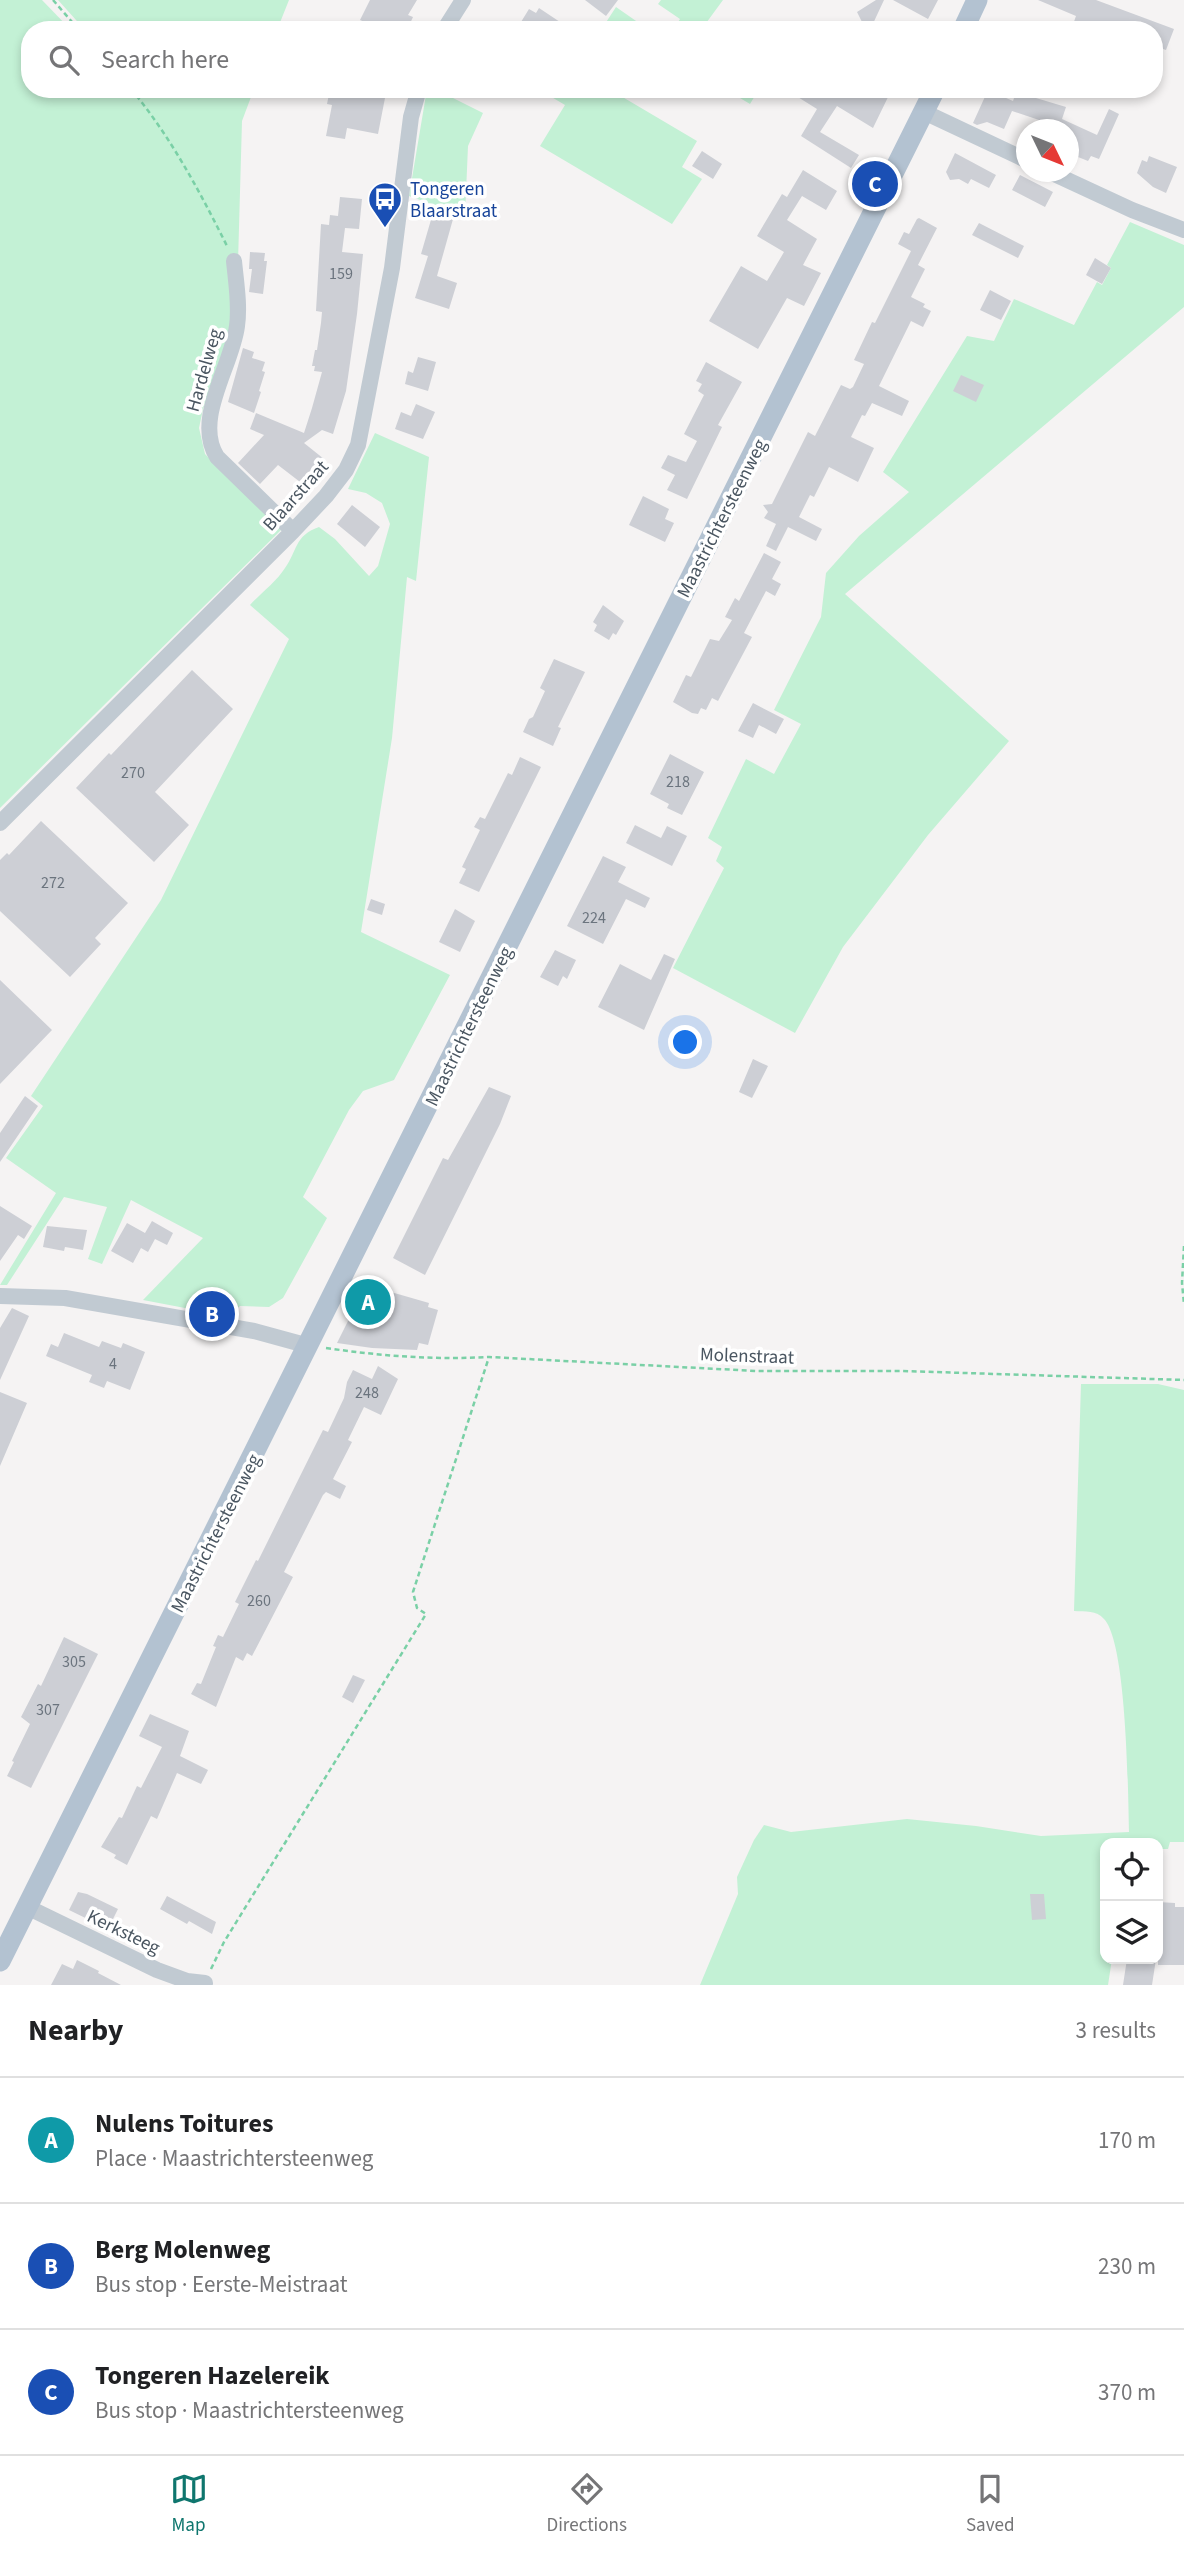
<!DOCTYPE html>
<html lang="en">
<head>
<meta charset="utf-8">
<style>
  body { margin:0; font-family:"Source Sans 3",sans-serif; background:#f2f2f2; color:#202124 }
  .controls { position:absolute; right:21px; bottom:21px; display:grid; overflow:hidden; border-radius:14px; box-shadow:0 4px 10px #0003 }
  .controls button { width:63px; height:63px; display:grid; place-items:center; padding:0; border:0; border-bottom:2px solid #e0e0e0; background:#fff; color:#202124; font:35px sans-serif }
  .compass { position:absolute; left:1016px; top:119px; width:63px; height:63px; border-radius:50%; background:#fff; box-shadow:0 4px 10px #0003; rotate:133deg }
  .you { position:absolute; left:686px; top:1043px; width:24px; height:24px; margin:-18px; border:5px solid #fff; border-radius:50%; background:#1a73e8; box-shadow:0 0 0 10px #1a73e833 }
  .badge { display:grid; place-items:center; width:46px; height:46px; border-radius:50%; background:#0f766e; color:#fff; font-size:23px; font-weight:700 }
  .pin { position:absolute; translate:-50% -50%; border:4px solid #fff; box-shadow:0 2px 7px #0006 }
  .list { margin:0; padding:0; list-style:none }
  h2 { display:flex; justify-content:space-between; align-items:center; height:91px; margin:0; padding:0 28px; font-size:30px }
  h2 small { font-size:23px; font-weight:400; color:#757577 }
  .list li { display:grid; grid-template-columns:46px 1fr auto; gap:21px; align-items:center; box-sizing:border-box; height:126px; padding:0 28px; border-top:2px solid #e0e0e0 }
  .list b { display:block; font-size:26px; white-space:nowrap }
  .list p { margin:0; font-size:23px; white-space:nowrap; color:#757577 }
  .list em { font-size:23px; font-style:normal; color:#757577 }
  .icon { flex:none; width:38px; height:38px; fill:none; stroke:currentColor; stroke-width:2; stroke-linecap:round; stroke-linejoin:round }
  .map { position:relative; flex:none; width:1184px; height:1985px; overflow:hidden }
  .search { position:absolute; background:#fff; box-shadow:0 4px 10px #0003; left:21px; right:21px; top:21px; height:77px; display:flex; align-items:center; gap:18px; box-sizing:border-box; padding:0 24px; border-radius:28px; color:#757577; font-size:26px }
  .sheet { height:469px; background:#fff }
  nav { display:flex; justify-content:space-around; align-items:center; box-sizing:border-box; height:98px; border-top:2px solid #e0e0e0; background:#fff; font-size:19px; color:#757577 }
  nav a { display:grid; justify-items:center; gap:4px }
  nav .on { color:#0f766e }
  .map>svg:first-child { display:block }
  .green { fill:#c3f1d5 }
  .building { fill:#cdcfd5 }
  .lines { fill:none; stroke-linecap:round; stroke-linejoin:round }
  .path { stroke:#7ad0a6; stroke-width:2.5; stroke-dasharray:5 3.5; stroke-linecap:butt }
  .minor { stroke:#c1cad2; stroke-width:16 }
  .major { stroke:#b3c2d1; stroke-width:21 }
  .labels { text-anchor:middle; stroke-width:7; stroke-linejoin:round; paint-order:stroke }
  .number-label { font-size:16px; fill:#6b747e }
  .transit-label { font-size:19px; fill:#164399; stroke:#fff; text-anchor:start }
  .street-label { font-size:19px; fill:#4a5661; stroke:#fff }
</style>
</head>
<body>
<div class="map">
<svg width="1184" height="1985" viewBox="0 0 1184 1985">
  <rect width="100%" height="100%" fill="#f5f3f3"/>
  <path class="green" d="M0,0H42L71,30H30V89H254L242,121L238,263L234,326L203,409L199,428L205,454L281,530L0,808Z
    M58,0H289L277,30H85Z
    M661,0H723L701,30H673L680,19L658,4Z
    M616,7L649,30H601Z
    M427,89H435L483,113L468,146L465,216L409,196Z
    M538,89H609L697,141L682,167L702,179L672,224L540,146L565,105Z
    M725,89H759L750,104Z
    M1130,222L1184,245V307L845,594L1009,741L928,835L843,947L795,1033L673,968L724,868L716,861L722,847L708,838L746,759L774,774L801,724L774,710L821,617L826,573L859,536L909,492L883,472L967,336L994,341L1014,299L1074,325L1097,282L1102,285L1111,268L1107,265Z
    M375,433L429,457L416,581L407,577L392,738L361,932L450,975L394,1080L363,1091L349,1110L303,1197L327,1218L283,1298L269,1307L240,1306L227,1316L143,1300L203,1238L131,1200L102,1264L88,1259L107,1207L64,1197L7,1285H0L56,1193L6,1158L43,1106L31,1096L161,900L289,639L250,605C261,593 276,582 285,568C298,550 294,536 319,527L335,539L369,576L378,566L390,524L382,503L366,493L348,489Z
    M1081,1384H1158L1184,1390V1842H1170L1168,1849H1158V1843H1105L1104,1957L1112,1959L1108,1985H700L738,1894L737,1877L754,1840L764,1825L791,1832L907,1819L976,1826L1041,1836L1129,1832C1128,1793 1127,1643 1104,1619C1096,1610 1086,1612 1074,1611Z"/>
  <path class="building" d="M370,0H417L408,15L413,17L407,30H400L381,21L378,28L360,20Z
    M585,0H618L606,16Z
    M876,0H884L870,30H866L857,12Z
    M893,0H938L928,19Z
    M1038,0H1096L1174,29L1166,50L1154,46V30H1071L1076,16Z
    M539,8L560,22L555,30H533L521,22L529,9L536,13Z
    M330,89H347L346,93L385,98L378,134L347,128L345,139L326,136L332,105L327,104Z
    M785,89H880L890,93L873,128L837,106L820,132L859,155L851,168L801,136L817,109Z
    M988,90L1013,101L1016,92L1066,107L1062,119L1097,135L1109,109L1119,114L1099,159L1091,156L1088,161L1068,153V130H1039L1042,121L1012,111L1004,129L987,122L977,125L973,123Z
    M702,151L722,164L713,179L692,166Z
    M955,153L996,175L989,188L971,179L968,184L959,179L950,180L946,172Z
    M1149,156L1177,167L1166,193L1153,187L1137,173L1142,160L1147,162Z
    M803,170L837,191L826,210L802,196L787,220L817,239L803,265L821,273L804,306L787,298L758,349L709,321L741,266L767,281L784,252L757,236L782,194L787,197Z
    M1020,175L1053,192L1045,207L1012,190Z
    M340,197L362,199L359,229L345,228L342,252L363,254L357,314L346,391L333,434L322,430L304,443L324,459L304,485L278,465L260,484L238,463L264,435L250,429L256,413L304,433L312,408L322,372L314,371L315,366H312L315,350H317L321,323L322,312L316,311L321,224L329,225L330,215L338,216Z
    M435,206L455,212L437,276L457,283L449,309L415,298L428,256L421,254Z
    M919,218L937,228L918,265L925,269L911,297L925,304L923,307L931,311L923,327L911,321L879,386L909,401L902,416L872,403L865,416L862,415L851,437L874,448L858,482L829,467L814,497L810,495L799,517L822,529L816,541L788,527L776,551L766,546L776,524L764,518L768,512L763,505L772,504L808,432L815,436L841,385L850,389L853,387L864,364L854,360L872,322L875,323L911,251L898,244L904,232L909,234L917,219Z
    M979,223L1024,246L1018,258L972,235Z
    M250,252L265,253L264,261H267L263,294L249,292L252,269H249Z
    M1095,258L1111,268L1102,284L1086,275Z
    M990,290L1011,301L1001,320L980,310Z
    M243,348L254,352L252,358L265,362L262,371L265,372L259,391L261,392L254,413L228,402Z
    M418,357L436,362L428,391L405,384L408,371L413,373Z
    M706,362L742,382L718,425L722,427L687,499L667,490L675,475L661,468L668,455L686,462L697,441L684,434L704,395L698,391L702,384L696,381Z
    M961,375L984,385L976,402L953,391Z
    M416,404L435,412L423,439L395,429L401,412L411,416Z
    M643,496L669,509L665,519L674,523L665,542L629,525Z
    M352,505L380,527L365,547L337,524Z
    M764,553L781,562L772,579L781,584L775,596L766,591L744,633L752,637L718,701L712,698L706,710L701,708L698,714L692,713L673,702L686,675L691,677L710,639L719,641L732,620L725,617L735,598L739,601Z
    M603,605L624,621L616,635L613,633L609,640L594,631L597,625L593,622Z
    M554,659L585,672L558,727L561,728L553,746L523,732L529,719L533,717L545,691L540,688Z
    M192,670L233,709L155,792L189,825L154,862L76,788L109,753L111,755Z
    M753,703L784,719L776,734L759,725L753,738L738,731Z
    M670,754L704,772L682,815L667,808L669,804L650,794Z
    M520,757L541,767L479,892L459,883L466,869L462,867L480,830L474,827L480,817L485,819L508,773L512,775Z
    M41,821L128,903L95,938L101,944L70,977L0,911V860L7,853L9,855Z
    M635,825L661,838L667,826L687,836L672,866L626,843Z
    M603,856L626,867L618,882L650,898L645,908L626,899L603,944L567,926Z
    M371,899L385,904L382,915L367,910Z
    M455,909L475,921L460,952L439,942Z
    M555,950L576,960L567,979L563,976L558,986L540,977Z
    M664,954L675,959L644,1030L598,1007L620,964L651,980Z
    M0,980L52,1030L0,1084Z
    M753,1059L768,1066L752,1098L739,1092Z
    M489,1087L511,1096L500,1124L425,1275L393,1258L443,1158L448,1160Z
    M25,1096L38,1106L0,1162V1133Z
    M0,1206L32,1226L24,1239L18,1235L0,1261Z
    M152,1221L173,1233L167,1245L155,1239L148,1252L141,1248L133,1263L111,1251L127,1223L145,1233Z
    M47,1226L87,1230L83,1250L65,1247L64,1251L43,1247Z
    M366,1285L383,1293L384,1290L429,1303L428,1307L438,1310L428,1345L419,1343L417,1350L372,1348L337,1343Z
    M12,1308L29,1316L0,1380V1328Z
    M64,1333L99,1347L102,1341L121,1348L123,1343L145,1352L130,1390L107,1381L104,1388L89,1382L92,1375L46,1356L51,1344L58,1347Z
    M378,1366L398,1379L381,1415L364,1407L348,1440L352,1442L333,1479L346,1486L340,1499L326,1492L323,1495L284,1572L293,1577L252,1656L247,1653L243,1661L236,1657L216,1707L191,1694L197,1683L201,1684L216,1647L213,1646L218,1635L223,1637L239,1604L235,1602L256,1560L258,1561L311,1454L323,1430L328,1432L344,1398L347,1382L353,1370L372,1379Z
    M0,1392L27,1403L0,1466Z
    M64,1637L98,1654L31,1788L7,1776L14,1762L12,1761L30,1724L21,1717L38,1684L41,1686Z
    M353,1675L365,1680L353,1703L342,1697Z
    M150,1714L189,1731L180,1756L208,1770L201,1784L177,1773L157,1819L151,1816L127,1865L114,1858L116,1855L101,1847L119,1817L122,1818L137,1786L141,1788L162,1747L139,1736Z
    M78,1892L87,1894L118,1909L108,1929L69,1910Z
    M1030,1894H1044L1046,1919L1032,1920Z
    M167,1896L216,1922L212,1934L189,1921L187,1924L160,1909Z
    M1158,1902L1175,1903V1907H1184V1965H1158Z
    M1127,1959H1156L1152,1985H1123Z
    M77,1960L99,1971L98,1973L121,1985H51L62,1964L73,1969Z"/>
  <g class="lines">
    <path class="path" d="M53,0L79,30
      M131,89C171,137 200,192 228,248
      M1184,1246L1182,1283L1184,1304
      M326,1348C381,1356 434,1360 489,1357L756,1371H903L1184,1380
      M211,1969L224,1942L426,1614L417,1608L413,1592L489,1357"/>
    <path class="minor" d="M444,30L463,0
      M924,112L1026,160
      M1050,172L1132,210L1184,230
      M234,261C236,282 240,305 237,326C232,366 193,419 217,457L293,531
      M0,823L293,531L326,496L346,470L358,445L392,268L411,117L419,89
      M0,1296L65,1298L254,1331L309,1346
      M27,1907L157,1970L187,1981L205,1983"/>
    <path class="major" d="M963,30L977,0
      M0,1961L935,89"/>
  </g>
  <defs>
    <g id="bus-pin" transform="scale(1.75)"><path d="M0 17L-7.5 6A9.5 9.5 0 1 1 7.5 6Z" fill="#1a4fb4" stroke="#fff"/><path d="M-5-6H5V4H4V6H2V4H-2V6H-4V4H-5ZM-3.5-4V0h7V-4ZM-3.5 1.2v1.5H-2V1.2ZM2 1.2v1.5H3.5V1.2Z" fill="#fff"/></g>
  </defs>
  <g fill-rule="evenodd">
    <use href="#bus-pin" x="385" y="199"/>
  </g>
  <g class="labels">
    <g class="number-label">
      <text x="341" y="279">159</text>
      <text x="133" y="778">270</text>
      <text x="678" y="787">218</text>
      <text x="53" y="888">272</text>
      <text x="594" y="923">224</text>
      <text x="113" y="1369">4</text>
      <text x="367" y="1398">248</text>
      <text x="259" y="1606">260</text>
      <text x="74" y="1667">305</text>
      <text x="48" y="1715">307</text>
    </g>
    <g class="transit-label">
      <text x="410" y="195">Tongeren<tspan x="410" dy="22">Blaarstraat</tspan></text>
    </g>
    <g class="street-label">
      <text transform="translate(203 370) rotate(-74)" y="7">Hardelweg</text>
      <text transform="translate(295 495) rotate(-48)" y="7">Blaarstraat</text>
      <text transform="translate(721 518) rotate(-63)" y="7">Maastrichtersteenweg</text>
      <text transform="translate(468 1026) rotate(-64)" y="7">Maastrichtersteenweg</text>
      <text transform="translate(747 1355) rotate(2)" y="7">Molenstraat</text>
      <text transform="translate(215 1533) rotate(-63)" y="7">Maastrichtersteenweg</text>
      <text transform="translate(124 1931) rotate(26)" y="7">Kerksteeg</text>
    </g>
  </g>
</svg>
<div class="controls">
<button><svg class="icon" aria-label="locate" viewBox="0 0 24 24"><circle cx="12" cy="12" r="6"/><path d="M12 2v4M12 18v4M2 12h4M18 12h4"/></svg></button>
<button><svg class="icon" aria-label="layers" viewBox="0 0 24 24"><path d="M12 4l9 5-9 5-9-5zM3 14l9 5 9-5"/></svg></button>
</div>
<svg class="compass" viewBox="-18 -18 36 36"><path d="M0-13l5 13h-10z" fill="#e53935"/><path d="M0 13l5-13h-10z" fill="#757577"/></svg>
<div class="you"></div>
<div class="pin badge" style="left:368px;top:1302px;background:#0f9aa8">A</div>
<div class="pin badge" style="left:212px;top:1314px;background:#1a4fb4">B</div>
<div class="pin badge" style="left:875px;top:184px;background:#1a4fb4">C</div>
<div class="search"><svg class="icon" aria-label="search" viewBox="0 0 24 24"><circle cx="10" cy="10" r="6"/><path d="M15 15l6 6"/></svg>Search here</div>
</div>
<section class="sheet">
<h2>Nearby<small>3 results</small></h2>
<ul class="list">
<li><span class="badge" style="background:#0f9aa8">A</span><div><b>Nulens Toitures</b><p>Place · Maastrichtersteenweg</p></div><em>170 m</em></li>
<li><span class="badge" style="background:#1a4fb4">B</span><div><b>Berg Molenweg</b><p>Bus stop · Eerste-Meistraat</p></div><em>230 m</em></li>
<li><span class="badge" style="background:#1a4fb4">C</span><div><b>Tongeren Hazelereik</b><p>Bus stop · Maastrichtersteenweg</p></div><em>370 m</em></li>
</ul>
</section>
<nav>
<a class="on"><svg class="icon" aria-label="map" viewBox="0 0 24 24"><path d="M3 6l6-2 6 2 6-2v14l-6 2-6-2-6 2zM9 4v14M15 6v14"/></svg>Map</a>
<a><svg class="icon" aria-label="directions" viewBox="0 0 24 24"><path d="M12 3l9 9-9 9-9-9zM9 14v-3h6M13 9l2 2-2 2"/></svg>Directions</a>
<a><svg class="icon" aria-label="saved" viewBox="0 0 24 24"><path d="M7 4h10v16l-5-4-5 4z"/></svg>Saved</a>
</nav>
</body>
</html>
